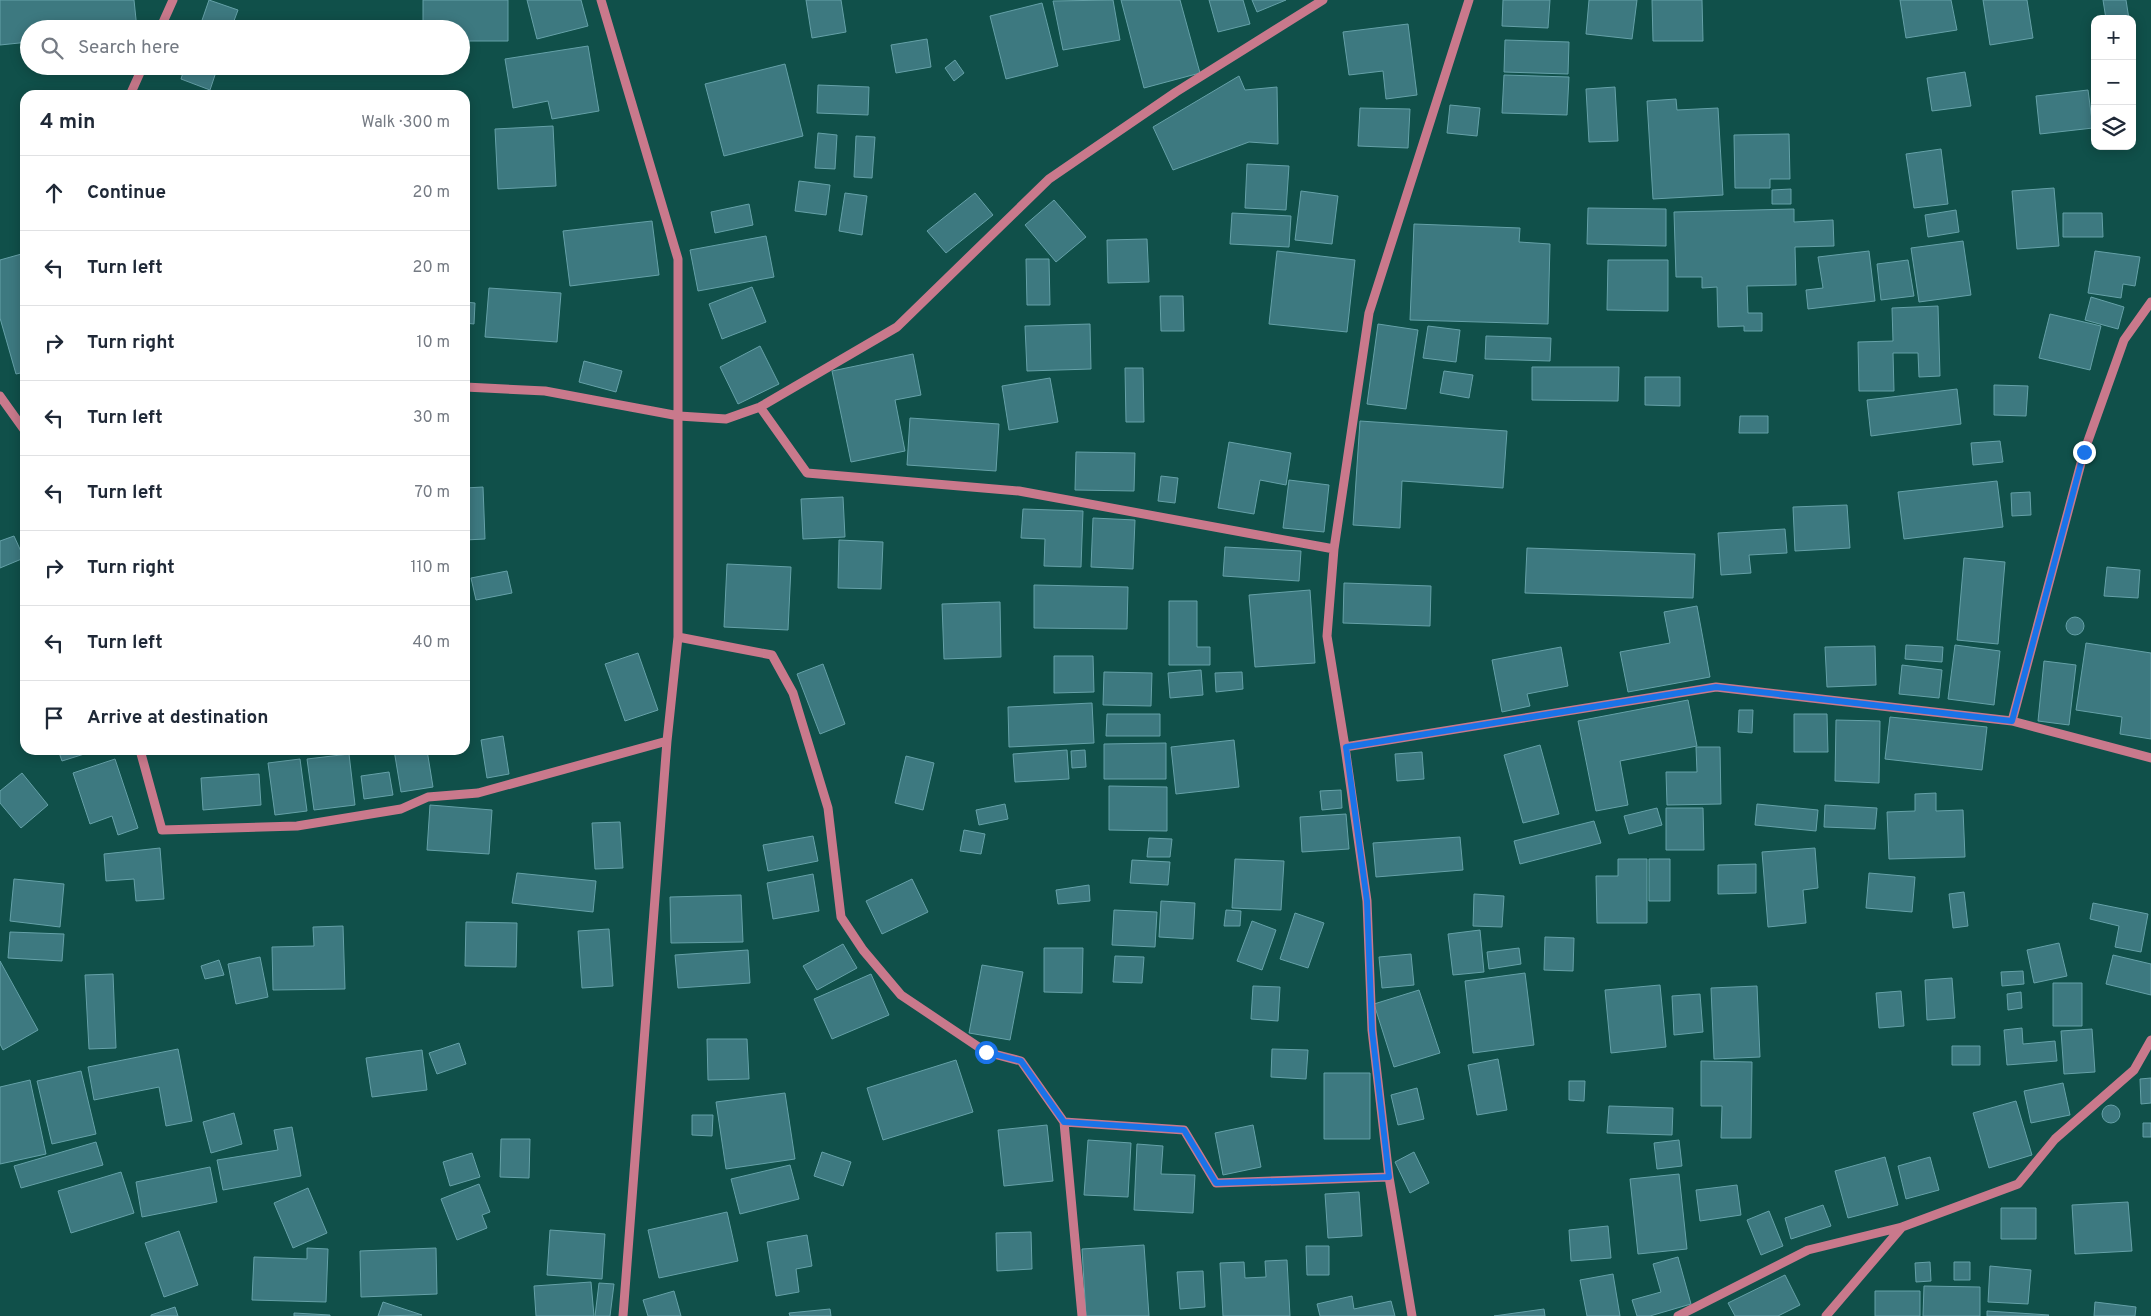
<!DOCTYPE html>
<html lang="en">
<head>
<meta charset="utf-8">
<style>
  body { margin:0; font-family:Overpass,sans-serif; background:#f6f6f7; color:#1f2937 }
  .controls { position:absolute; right:15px; top:15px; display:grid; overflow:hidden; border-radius:10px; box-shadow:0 2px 12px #0003 }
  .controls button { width:45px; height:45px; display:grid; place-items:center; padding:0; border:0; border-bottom:1px solid #e0e1e3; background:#fff; color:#1f2937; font:25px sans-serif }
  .stop { position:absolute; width:15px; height:15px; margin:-11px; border:4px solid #1a73e8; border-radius:50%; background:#fff }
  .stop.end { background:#1a73e8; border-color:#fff; box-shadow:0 1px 5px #0008 }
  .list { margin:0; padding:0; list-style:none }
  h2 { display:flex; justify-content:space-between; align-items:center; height:65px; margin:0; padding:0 20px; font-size:21px }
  h2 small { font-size:16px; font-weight:400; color:#747a83 }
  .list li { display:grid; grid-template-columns:32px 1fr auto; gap:15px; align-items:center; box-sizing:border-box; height:75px; padding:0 20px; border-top:1px solid #e0e1e3 }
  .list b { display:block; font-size:19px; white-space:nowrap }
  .list em { font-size:16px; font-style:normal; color:#747a83 }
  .icon { flex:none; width:28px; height:28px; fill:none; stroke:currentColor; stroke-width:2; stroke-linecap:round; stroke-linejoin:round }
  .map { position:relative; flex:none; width:2151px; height:1316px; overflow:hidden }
  .search { position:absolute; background:#fff; box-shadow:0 2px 12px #0003; left:20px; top:20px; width:450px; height:55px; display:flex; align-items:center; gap:12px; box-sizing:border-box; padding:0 18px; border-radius:28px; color:#747a83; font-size:19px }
  .panel { position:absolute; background:#fff; box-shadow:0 2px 12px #0003; left:20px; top:90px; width:450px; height:665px; border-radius:15px }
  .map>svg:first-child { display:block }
  .building { fill:#3d7980; stroke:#65a1a8 }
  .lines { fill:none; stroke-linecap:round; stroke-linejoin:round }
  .minor { stroke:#c9798c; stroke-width:9 }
  .route { stroke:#1a73e8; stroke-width:6 }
</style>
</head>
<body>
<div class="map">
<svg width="2151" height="1316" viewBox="0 0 2151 1316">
  <rect width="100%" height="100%" fill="#10504a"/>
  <path class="building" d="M0,0H134L137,29H29V42L0,45Z
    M209,0L238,10L231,29H199Z
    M423,0H508V41H461V29H423Z
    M527,0H581L588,26L537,39Z
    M806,0H841L846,32L812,38Z
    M1113,0L1120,40L1063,50L1053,1Z
    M1121,0H1180L1200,73L1144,88Z
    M1209,0H1243L1250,24L1218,32Z
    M1252,0H1286L1257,12Z
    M1503,0H1550L1548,28L1502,26Z
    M1589,0H1637L1632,39L1586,34Z
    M1652,0H1702L1703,41H1653Z
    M1900,0H1951L1957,30L1906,38Z
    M1983,0H2027L2033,38L1990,45Z
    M2103,0H2126L2129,19H2106Z
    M1042,3L1058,66L1006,79L990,16Z
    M1408,24L1417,95L1386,99L1383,71L1349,75L1343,32Z
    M927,39L931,67L896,73L891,45Z
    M1505,40L1569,42L1568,74L1504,72Z
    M588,46L599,111L552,119L548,101L513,108L505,59Z
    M955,60L964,73L954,81L945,68Z
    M785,64L803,136L724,156L705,84Z
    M185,66H218L210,90L181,79Z
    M1965,72L1971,106L1932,111L1927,78Z
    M1504,75L1569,77L1567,115L1502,113Z
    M1239,76L1245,90L1277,87L1278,144L1249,142L1173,170L1153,127Z
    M818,85L869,87L868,115L817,113Z
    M1615,87L1618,141L1589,142L1586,89Z
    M2088,90L2093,128L2040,134L2036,96Z
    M1676,99L1677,110L1718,108L1723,195L1653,199L1647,101Z
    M1450,105L1480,108L1477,136L1447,133Z
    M1360,108L1410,109L1408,148L1358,146Z
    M553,126L556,186L498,189L495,129Z
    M818,133L837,135L835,169L815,168Z
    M1789,134L1790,179H1770V188H1735L1734,135Z
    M856,136L875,137L872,178L854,177Z
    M1941,149L1948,204L1914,208L1906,154Z
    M1247,164L1289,166L1286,210L1245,208Z
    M799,181L830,185L826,215L795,211Z
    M2054,188L2059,246L2017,249L2012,191Z
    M1791,189V204H1772V190Z
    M1301,191L1338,196L1332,244L1295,240Z
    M845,193L867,196L862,235L839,231Z
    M975,193L993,215L946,253L927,231Z
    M1054,200L1086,237L1056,262L1025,225Z
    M749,204L753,225L715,233L711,212Z
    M1588,208L1666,209V246L1587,244Z
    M1794,209V222L1833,220L1834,246L1795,247L1796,285L1747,286L1748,313H1762V331H1744V326L1718,327L1717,287L1702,288V277H1676L1674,212Z
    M1956,210L1959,232L1928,237L1925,215Z
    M1232,213L1291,216L1289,247L1230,244Z
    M2063,213H2102L2103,237H2063Z
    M652,221L659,275L570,286L563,231Z
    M1414,224L1520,228L1519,242L1550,244L1548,324L1410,320Z
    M766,236L774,277L698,291L690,250Z
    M1147,239L1149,282L1108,283L1107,240Z
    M1963,241L1971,295L1919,302L1911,248Z
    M1277,251L1355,260L1347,332L1269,324Z
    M1869,251L1875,301L1808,309L1806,290L1823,288L1818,257Z
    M2095,251L2140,257L2135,286L2123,284L2121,298L2088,293Z
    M25,253V372L16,374L0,318V260Z
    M1026,259H1049L1050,305H1027Z
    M1608,260H1668V311L1607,310Z
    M1908,260L1914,296L1881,300L1877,264Z
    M752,287L766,322L722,339L709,304Z
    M489,288L561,293L557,342L485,337Z
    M1160,296H1183L1184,331H1161Z
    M2091,297L2124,307L2118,329L2085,320Z
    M465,302L475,303L474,324L465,323Z
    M1938,306L1940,376L1919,377L1918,353H1893L1894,391H1859L1858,342L1893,341L1892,308Z
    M2050,314L2101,326L2090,370L2039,358Z
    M1090,324L1091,369L1027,371L1025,326Z
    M1378,324L1418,330L1406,409L1367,404Z
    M1428,326L1460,330L1456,362L1423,358Z
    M1486,336L1551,338L1550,361L1485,359Z
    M760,346L779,384L738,404L720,367Z
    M913,354L921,395L895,400L905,451L851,462L832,371Z
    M584,361L622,371L616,392L579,382Z
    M1532,367H1619L1618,401L1532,400Z
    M1125,368H1143L1144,422H1126Z
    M1444,371L1473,375L1469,398L1440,393Z
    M1645,377H1680V406L1645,405Z
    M1050,378L1058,422L1009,430L1002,386Z
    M1994,385L2028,386L2026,416L1994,415Z
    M1957,389L1961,424L1871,436L1867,400Z
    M1740,416H1768V433H1739Z
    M910,418L999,424L996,471L907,465Z
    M1360,421L1507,431L1503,488L1402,481L1400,528L1353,525Z
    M2000,441L2003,462L1973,465L1971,443Z
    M1229,442L1291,453L1286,485L1260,480L1254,514L1218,508Z
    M1076,452L1135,453L1134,491L1075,490Z
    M1161,476L1178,478L1175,503L1158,501Z
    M1289,480L1329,485L1324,532L1283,528Z
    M1997,481L2003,527L1904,539L1898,492Z
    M483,487L485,539L465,540V488Z
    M2030,492L2031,515L2012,516L2011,493Z
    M843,497L845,537L803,539L801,499Z
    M1847,505L1850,548L1795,551L1793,507Z
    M1023,509L1083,511L1081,567L1044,566L1045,539L1021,538Z
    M1093,518L1135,520L1133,569L1091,567Z
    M1785,529L1787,553L1749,555L1751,573L1721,575L1718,533Z
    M14,536L24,558L0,568V541Z
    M839,540L883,542L881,589L838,588Z
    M1225,547L1301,551L1299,581L1223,576Z
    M1527,548L1695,554L1693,598L1525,593Z
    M1964,558L2005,562L1998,644L1957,640Z
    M727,564L791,567L788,630L724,627Z
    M2107,567L2140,570L2138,598L2104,596Z
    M507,571L512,593L476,600L471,578Z
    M1344,583L1431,586L1430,626L1343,623Z
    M1034,585L1128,587L1127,629L1034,628Z
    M1310,590L1315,663L1255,667L1249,595Z
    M1169,601H1197V647H1210V665H1169Z
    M1000,602L1001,657L944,659L942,604Z
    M1697,606L1710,677L1628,692L1620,652L1670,643L1664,612Z
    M2066 626a9 9 0 1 1 18 0a9 9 0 1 1-18 0Z
    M2086,643L2151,653V739L2120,734L2122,717L2076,710Z
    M1906,645L1943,647L1942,662L1905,659Z
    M1955,645L2000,651L1994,705L1948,699Z
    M1875,646L1876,685L1827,687L1825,647Z
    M1561,647L1568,686L1527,694L1530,706L1502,712L1492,660Z
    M638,653L658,710L625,721L605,664Z
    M1054,656H1093L1094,692L1054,693Z
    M2044,661L2076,665L2069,725L2038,721Z
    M823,664L845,724L820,734L797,674Z
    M1902,665L1942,670L1939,698L1899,694Z
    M1201,670L1203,695L1170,698L1168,673Z
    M1104,672L1152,673L1151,706L1103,705Z
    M1242,672L1243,689L1216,692L1215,673Z
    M1688,700L1697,746L1620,761L1628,805L1596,811L1578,721Z
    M1092,703L1094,743L1009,747L1008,707Z
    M1739,710H1753L1752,733L1738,732Z
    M1107,714H1160V736H1106Z
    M1794,714H1827L1828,752H1794Z
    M1890,717L1987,727L1982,770L1885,759Z
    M1836,720L1880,721L1879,783L1835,781Z
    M503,736L509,774L487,778L481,740Z
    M1234,740L1239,787L1176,794L1171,747Z
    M1166,743V779H1104V744Z
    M1540,745L1559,814L1523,823L1504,755Z
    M1696,747H1720L1721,804L1667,805L1666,772H1697Z
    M58,750H97L62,761Z
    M394,750H427L433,787L401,792Z
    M1067,750L1069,779L1015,782L1013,754Z
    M1085,750L1086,767L1072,768L1071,751Z
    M1422,752L1424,779L1397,781L1395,754Z
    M349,754L355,805L314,810L307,759Z
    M906,756L934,763L923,810L895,803Z
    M115,759L138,828L118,835L112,816L90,824L73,773Z
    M300,759L307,811L275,815L268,763Z
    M389,772L393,795L364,799L361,776Z
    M22,773L48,805L21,828L0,803V791Z
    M259,774L261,805L203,810L201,778Z
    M1109,786L1167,787V831L1109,830Z
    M1341,790L1342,808L1322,810L1320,791Z
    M1936,793V811L1963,810L1965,857L1889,859L1887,812L1915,811V794Z
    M1005,804L1008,819L979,825L976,810Z
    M1757,804L1818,810L1816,831L1755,825Z
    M430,805L492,810L489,854L427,850Z
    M1825,805L1877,808L1875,829L1824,827Z
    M1657,808L1662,825L1629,834L1624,816Z
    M1666,808H1703L1704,850H1666Z
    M1346,814L1349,849L1302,852L1300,817Z
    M1594,821L1601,843L1520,864L1514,841Z
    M620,822L623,868L595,869L592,823Z
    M964,830L985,834L981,854L960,851Z
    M813,836L818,861L768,871L763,845Z
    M1460,837L1463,870L1376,877L1373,843Z
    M1149,838L1172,839L1170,857H1147Z
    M160,848L164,899L136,901L134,879L106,881L104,854Z
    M1815,848L1818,888L1803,890L1806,923L1768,927L1762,852Z
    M1235,859L1284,861L1281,910L1232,908Z
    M1618,859H1647V923H1597L1596,876H1618Z
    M1649,859H1670V901H1649Z
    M1132,860L1170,862L1168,885L1130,883Z
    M1756,864V893L1718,894V865Z
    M517,873L596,881L593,912L512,903Z
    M1869,873L1915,877L1912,912L1866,908Z
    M813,874L819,911L773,919L767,883Z
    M14,879L64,884L60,927L10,921Z
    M912,879L928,912L882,934L866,901Z
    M1089,885L1090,901L1058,904L1056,890Z
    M1964,892L1968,926L1953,928L1949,894Z
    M1474,894L1504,896L1502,927L1473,926Z
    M741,895L743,942L671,943L670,897Z
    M1161,901L1195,903L1193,939L1159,937Z
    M2093,903L2148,914L2141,952L2115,947L2119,926L2090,919Z
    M1114,910L1157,912L1155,947L1112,945Z
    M1226,910L1241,911L1240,926H1224Z
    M1295,913L1324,923L1308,968L1280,959Z
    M1252,921L1276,930L1262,970L1237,961Z
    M466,922L517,923L516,967L465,966Z
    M343,926L345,989L273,990L272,947L314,946L313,927Z
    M609,929L613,986L582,988L578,931Z
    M1480,930L1484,972L1453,975L1448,934Z
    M10,932L64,934L62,961L8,958Z
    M1545,937L1574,938L1573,971L1544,970Z
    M2059,943L2067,976L2034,983L2027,950Z
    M843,944L857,968L817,990L803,966Z
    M1044,948H1083L1082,993L1044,992Z
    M1519,948L1521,964L1489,969L1487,952Z
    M748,950L750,983L678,988L675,955Z
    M1411,954L1414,985L1382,988L1379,957Z
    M2113,955L2151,964V995L2106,984Z
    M1115,956L1144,957L1142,983L1113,982Z
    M260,957L268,997L236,1004L228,964Z
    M219,960L224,975L205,979L201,966Z
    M0,961L38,1030L3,1050L0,1044Z
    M982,965L1023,972L1010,1040L969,1033Z
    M2023,971L2024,984L2002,986L2001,972Z
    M1525,973L1534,1045L1473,1053L1465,981Z
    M113,974L116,1048L89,1049L85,975Z
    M871,974L889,1015L832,1039L814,999Z
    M1952,978L1955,1018L1927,1020L1925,980Z
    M2053,983H2082V1026H2053Z
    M1660,985L1666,1047L1611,1053L1605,990Z
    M1253,986L1280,987L1278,1021L1251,1019Z
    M1757,986L1760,1057L1714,1059L1711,988Z
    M1419,990L1440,1053L1394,1067L1374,1004Z
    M1901,991L1904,1026L1879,1028L1876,993Z
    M2021,992L2022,1008L2008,1010L2007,994Z
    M1700,994L1703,1032L1674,1035L1672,996Z
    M2022,1028L2023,1044L2055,1041L2057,1061L2007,1065L2004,1030Z
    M2092,1029L2095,1072L2064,1074L2061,1031Z
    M707,1039H747L749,1079L708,1080Z
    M459,1043L466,1064L437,1074L429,1053Z
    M1952,1046H1980V1065H1952Z
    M178,1049L192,1121L166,1126L159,1087L94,1100L88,1067Z
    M1272,1049L1308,1050L1306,1079L1271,1077Z
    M422,1050L427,1090L372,1097L366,1058Z
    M1498,1059L1507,1110L1477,1115L1468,1065Z
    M956,1060L973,1112L883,1140L867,1088Z
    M1701,1061L1752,1062L1751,1138H1721L1722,1106H1701Z
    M81,1071L96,1134L52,1144L37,1081Z
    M1324,1073H1370V1139H1324Z
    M2151,1078V1103L2141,1104L2140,1079Z
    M30,1080L46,1154L0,1164V1087Z
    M1569,1081H1585L1584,1101L1569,1100Z
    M2063,1083L2070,1115L2031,1123L2024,1091Z
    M1417,1088L1424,1119L1398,1125L1391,1095Z
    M785,1093L795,1159L726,1169L716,1102Z
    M2016,1101L2032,1155L1989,1168L1973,1113Z
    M2102 1114a9 9 0 1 1 18 0a9 9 0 1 1-18 0Z
    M1609,1106L1673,1108L1672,1135L1607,1133Z
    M234,1113L242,1144L211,1153L203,1122Z
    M692,1115H713L712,1136L692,1135Z
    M2143,1123H2151V1137H2143Z
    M1047,1125L1053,1181L1004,1186L998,1130Z
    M1253,1125L1261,1167L1223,1175L1215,1133Z
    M292,1127L301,1176L223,1190L217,1160L278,1150L274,1130Z
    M501,1139H530L529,1178L500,1177Z
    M1088,1140L1131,1143L1128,1197L1084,1195Z
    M1679,1140L1682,1166L1657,1169L1654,1143Z
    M96,1142L103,1165L21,1188L14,1166Z
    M1137,1144L1163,1146L1161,1174L1195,1175L1193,1213L1134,1210Z
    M822,1152L851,1162L843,1186L814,1176Z
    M1414,1152L1429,1183L1410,1193L1395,1162Z
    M472,1153L480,1177L450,1186L443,1162Z
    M1885,1157L1898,1205L1848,1218L1835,1171Z
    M1930,1157L1939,1190L1906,1199L1898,1166Z
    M790,1165L799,1199L740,1214L731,1179Z
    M210,1167L217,1202L142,1217L136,1182Z
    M121,1172L134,1213L71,1233L58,1191Z
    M1679,1174L1687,1249L1638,1254L1630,1179Z
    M479,1184L490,1212L482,1215L487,1228L457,1240L441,1199Z
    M1737,1185L1741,1215L1700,1221L1696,1190Z
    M308,1188L327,1233L293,1248L274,1203Z
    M1359,1192L1362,1236L1328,1238L1325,1194Z
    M2128,1202L2132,1251L2075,1254L2072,1205Z
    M1823,1205L1831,1226L1791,1239L1785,1218Z
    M2001,1208H2036V1239H2001Z
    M1769,1211L1783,1246L1761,1255L1747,1220Z
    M727,1212L738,1261L659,1278L648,1230Z
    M1608,1226L1611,1258L1571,1261L1569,1230Z
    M550,1230L605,1234L602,1279L547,1275Z
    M179,1231L198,1285L164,1297L145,1243Z
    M1031,1232L1032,1269L997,1271L996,1233Z
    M807,1235L812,1266L796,1269L799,1292L776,1296L767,1242Z
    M1144,1245L1149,1316H1086L1082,1249Z
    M1306,1246H1329V1275H1307Z
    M307,1248L328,1249L326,1302L252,1300L254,1257L307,1259Z
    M436,1248L437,1294L361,1297L360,1251Z
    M1678,1257L1691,1304L1650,1316H1637L1632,1300L1661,1292L1653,1264Z
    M1287,1260L1290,1316H1223L1220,1263L1244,1262L1245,1278L1266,1277L1265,1261Z
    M1930,1262L1931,1281L1916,1282L1915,1263Z
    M1954,1262H1970V1280H1954Z
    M1990,1266L2031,1270L2028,1304L1988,1302Z
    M1203,1271L1205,1307L1180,1309L1177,1272Z
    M1613,1274L1620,1316H1587L1580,1280Z
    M1785,1275L1800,1305L1778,1316H1735L1728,1303Z
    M591,1282L594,1316H536L534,1286Z
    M599,1283L614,1284L610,1316H595Z
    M1924,1286L1980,1287V1316H1923Z
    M674,1291L681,1316H648L643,1300Z
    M1875,1291H1920V1316H1875Z
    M1352,1296L1354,1309L1391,1301L1395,1316H1320L1317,1304Z
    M383,1302L422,1315L378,1316Z
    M2095,1302L2136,1307L2135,1316H2094Z
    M175,1307L178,1316H151V1315Z
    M830,1309L831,1316H790L789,1313Z
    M1544,1309L1545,1316H1494Z
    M1987,1311L2049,1315L2048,1316H1987Z
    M294,1313L330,1315V1316H294Z"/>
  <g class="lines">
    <path class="minor" d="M601,0L678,259V637L667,741L623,1316
      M160,29L173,0
      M130,95L143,66
      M465,387L545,391L679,416L726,419L760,407L897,327L1049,179L1176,92L1323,0
      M0,396L25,431
      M760,407L807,473L1019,491L1334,549
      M678,637L772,655L793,693L828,808L841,917L863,950L901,995L986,1052L1021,1061L1064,1122L1082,1316
      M2012,721L2084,452L2124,340L2151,302
      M1345,747L1716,687L2012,721L2151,758
      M140,750L162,830L297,826L401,809L428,797L478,793L667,741
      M1064,1122L1184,1130L1216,1183L1389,1177
      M1412,1316L1389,1177L1372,1030L1367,901L1345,747L1327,636L1334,549L1369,313L1469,0
      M1678,1316L1808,1250L1902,1227
      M1826,1316L1902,1227L2018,1184L2055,1139L2134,1070L2151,1040"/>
  </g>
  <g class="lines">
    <path class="route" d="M986,1052L1021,1061L1064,1122L1184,1130L1216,1183L1389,1177L1372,1030L1367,901L1346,747L1716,687L2012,721L2084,452"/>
  </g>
</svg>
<div class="controls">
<button>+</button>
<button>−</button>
<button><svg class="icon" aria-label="layers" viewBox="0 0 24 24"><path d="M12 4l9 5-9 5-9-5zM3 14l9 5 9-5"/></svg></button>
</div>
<div class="stop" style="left:986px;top:1052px"></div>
<div class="stop end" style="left:2084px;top:452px"></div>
<div class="search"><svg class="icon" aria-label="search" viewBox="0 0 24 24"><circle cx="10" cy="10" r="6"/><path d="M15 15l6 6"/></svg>Search here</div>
<section class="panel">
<h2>4 min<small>Walk · 300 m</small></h2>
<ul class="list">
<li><svg class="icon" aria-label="ahead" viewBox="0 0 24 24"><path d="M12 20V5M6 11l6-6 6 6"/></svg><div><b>Continue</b></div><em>20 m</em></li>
<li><svg class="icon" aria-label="left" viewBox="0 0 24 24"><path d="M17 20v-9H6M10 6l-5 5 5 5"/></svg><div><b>Turn left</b></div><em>20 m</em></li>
<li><svg class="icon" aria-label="right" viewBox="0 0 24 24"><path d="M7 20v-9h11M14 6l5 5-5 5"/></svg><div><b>Turn right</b></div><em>10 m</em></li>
<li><svg class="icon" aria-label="left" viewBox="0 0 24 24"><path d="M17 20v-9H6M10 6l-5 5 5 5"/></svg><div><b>Turn left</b></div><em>30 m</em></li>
<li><svg class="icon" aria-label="left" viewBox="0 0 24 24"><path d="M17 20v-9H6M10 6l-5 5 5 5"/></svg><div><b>Turn left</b></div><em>70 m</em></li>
<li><svg class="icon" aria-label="right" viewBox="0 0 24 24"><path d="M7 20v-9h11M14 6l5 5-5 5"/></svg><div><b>Turn right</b></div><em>110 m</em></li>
<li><svg class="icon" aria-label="left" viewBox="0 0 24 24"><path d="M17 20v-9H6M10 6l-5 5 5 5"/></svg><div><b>Turn left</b></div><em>40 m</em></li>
<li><svg class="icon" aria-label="arrive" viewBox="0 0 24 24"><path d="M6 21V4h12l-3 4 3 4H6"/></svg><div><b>Arrive at destination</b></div></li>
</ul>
</section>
</div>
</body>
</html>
